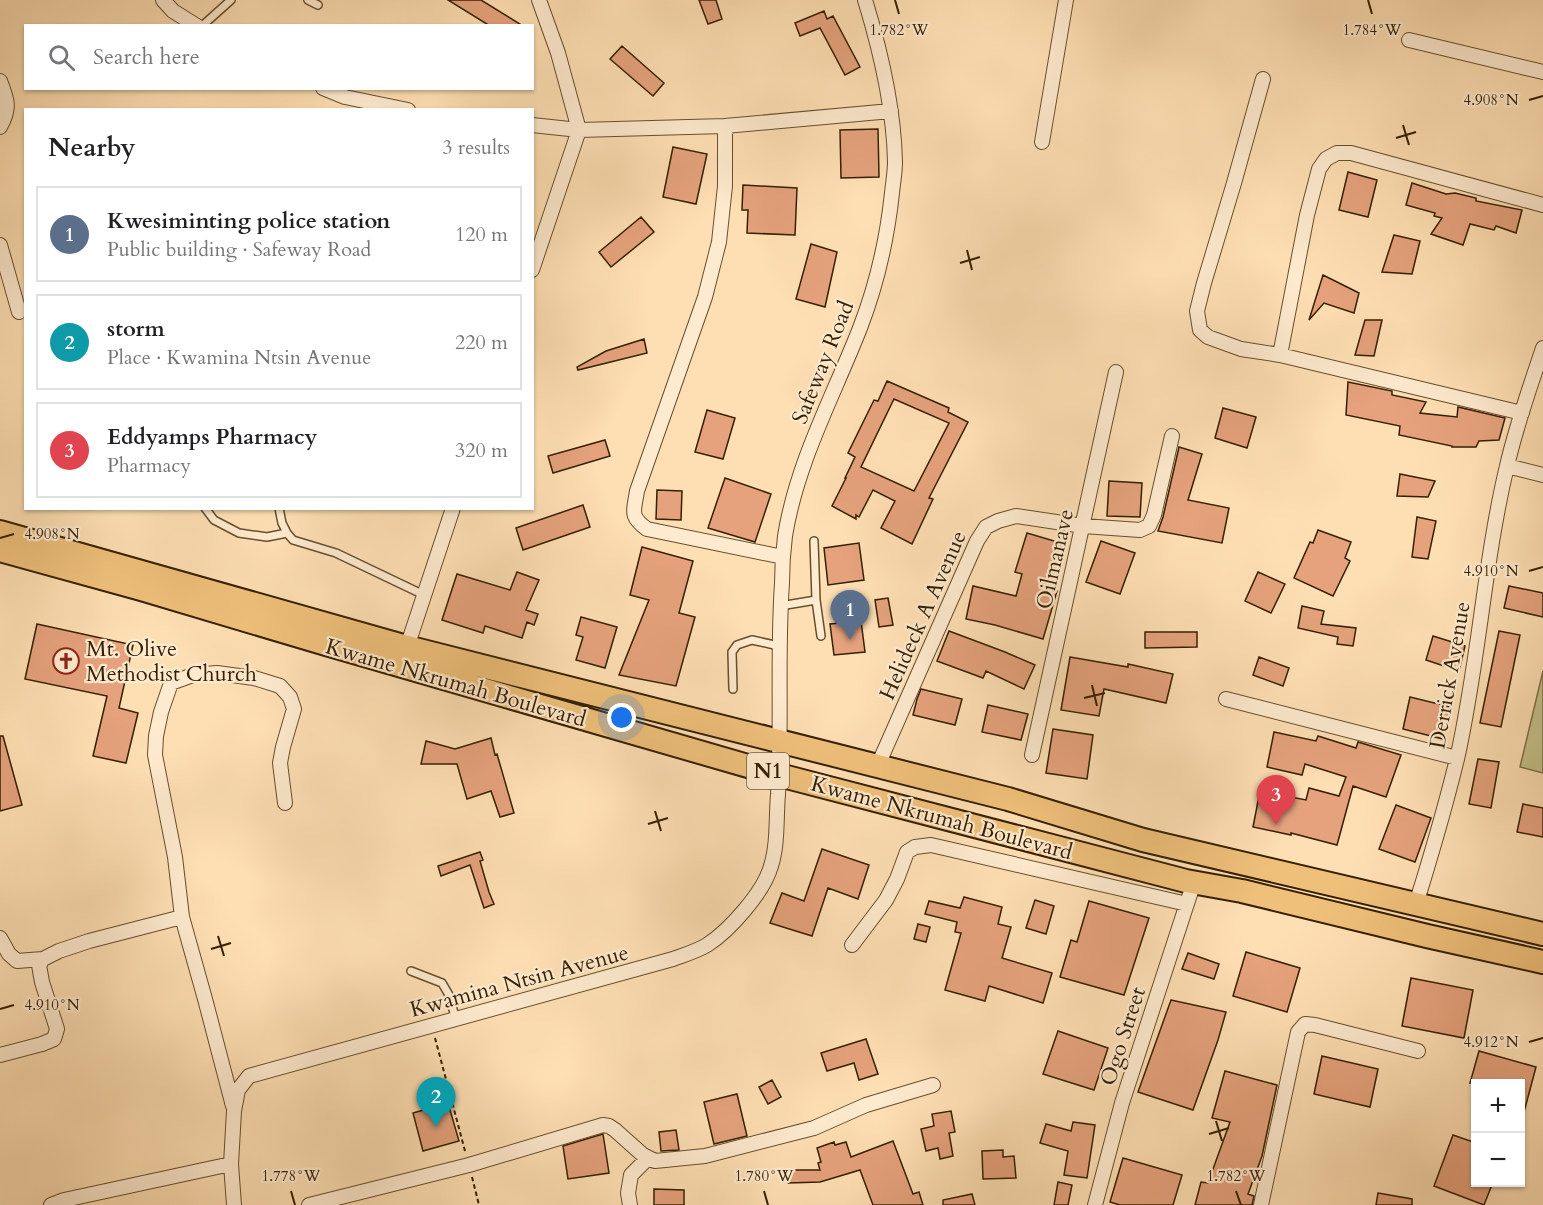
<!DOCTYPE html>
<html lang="en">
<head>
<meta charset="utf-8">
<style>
  body { margin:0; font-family:Cardo,serif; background:#f6f6f6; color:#202124 }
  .controls { position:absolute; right:18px; bottom:18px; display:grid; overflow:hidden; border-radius:0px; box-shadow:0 2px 4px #0004 }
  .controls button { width:54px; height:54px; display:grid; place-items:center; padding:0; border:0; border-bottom:2px solid #e0e0e0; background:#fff; color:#202124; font:30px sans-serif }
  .you { position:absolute; left:622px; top:718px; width:21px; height:21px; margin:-15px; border:4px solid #fff; border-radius:50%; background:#1a73e8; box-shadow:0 0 0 9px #1a73e833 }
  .badge { display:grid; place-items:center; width:39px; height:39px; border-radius:50%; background:#ea580c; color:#fff; font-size:20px; font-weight:700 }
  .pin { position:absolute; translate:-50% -50px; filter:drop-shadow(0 2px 3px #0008) }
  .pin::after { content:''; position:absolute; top:32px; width:21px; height:18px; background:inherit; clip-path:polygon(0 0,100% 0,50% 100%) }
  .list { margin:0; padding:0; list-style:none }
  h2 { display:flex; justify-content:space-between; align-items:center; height:78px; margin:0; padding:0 24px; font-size:26px }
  h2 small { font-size:20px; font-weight:400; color:#757577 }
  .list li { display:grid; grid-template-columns:39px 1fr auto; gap:18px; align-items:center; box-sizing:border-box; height:96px; margin:0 12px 12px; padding:0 12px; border:2px solid #e0e0e0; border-radius:0px }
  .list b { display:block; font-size:22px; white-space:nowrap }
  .list p { margin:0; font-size:20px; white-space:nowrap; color:#757577 }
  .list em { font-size:20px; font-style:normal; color:#757577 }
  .icon { flex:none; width:33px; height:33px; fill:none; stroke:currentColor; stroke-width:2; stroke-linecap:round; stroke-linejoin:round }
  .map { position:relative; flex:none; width:1543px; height:1205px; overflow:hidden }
  .search { position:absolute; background:#fff; box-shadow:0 2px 4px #0004; left:24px; top:24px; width:510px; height:66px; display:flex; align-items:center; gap:15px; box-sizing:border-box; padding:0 21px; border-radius:0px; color:#757577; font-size:22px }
  .panel { position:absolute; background:#fff; box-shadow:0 2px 4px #0004; left:24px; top:108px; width:510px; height:402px; border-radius:0px }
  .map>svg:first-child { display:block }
  .green { fill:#c5c089; stroke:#7d7046; stroke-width:1.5 }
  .building { fill:#e5a27c; stroke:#351f02; stroke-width:1.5; fill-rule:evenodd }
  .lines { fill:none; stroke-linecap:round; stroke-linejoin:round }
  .service-casing { stroke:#674f2e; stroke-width:10 }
  .minor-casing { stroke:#674f2e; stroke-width:16 }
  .trunk-casing { stroke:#351f02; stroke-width:26 }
  .path { stroke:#351f02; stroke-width:2; stroke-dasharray:4.5 3; stroke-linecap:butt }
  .service { stroke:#feeace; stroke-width:7 }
  .minor { stroke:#feeace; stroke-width:14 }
  .trunk { stroke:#efc07a; stroke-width:22 }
  .ticks { fill:none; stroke:#351f02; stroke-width:2 }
  .labels { text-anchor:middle; stroke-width:4.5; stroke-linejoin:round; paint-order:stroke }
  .shield { fill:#feeace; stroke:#715c3f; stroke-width:1.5 }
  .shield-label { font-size:21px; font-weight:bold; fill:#351f02 }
  .street-label { font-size:22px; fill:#351f02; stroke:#feeace }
  .poi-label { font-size:22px; fill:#351f02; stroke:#feeace; text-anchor:start }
  .ticks-label { font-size:15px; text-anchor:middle; fill:#351f02; stroke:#feeace; stroke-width:4.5; stroke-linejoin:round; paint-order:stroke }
</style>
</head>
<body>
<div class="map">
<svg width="1543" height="1205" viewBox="0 0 1543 1205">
  <rect width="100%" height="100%" fill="#fedfb3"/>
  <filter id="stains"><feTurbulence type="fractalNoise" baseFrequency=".00333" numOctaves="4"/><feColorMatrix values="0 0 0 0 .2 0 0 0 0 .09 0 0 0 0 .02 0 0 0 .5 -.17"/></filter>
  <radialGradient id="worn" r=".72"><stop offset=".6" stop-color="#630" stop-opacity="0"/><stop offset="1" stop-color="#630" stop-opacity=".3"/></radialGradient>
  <path class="green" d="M1543,671V773L1520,767Z"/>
  <path class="building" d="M448,0H481L523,26H490Z
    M699,0H716L722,19L708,24Z
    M824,11L827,19L833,16L860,67L845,75L820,28L800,36L795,23Z
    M622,46L664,83L653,96L610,59Z
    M878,129L879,177L841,178L840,130Z
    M673,147L707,154L696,204L663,197Z
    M1348,172L1377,180L1368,217L1339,210Z
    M1412,183L1446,194L1455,193L1476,198V201L1522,210L1516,233L1496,226L1494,230L1470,224L1463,245L1431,234L1442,218L1434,216L1435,213L1406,205Z
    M743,185L797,188L795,235L747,233L748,210H742Z
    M641,217L654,232L611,267L599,252Z
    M1394,235L1420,241L1412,274L1382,272Z
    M811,244L837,252L825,307L796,299Z
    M1323,275L1359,293L1354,313L1324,303L1309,320Z
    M1365,320H1382L1374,356L1355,355Z
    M644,339L647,353L578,370L577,367L606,351Z
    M887,381L949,408L948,412L968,422L929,498L933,499L912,544L881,528L895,501L873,490L859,517L856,515V519L832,506L846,478H845L855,457L848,453L874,400L878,401ZM894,399L949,423L914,491L861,467Z
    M1348,382L1392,391V395L1426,402L1420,413L1457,417L1458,407L1505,418L1499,440L1479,441L1476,447H1452V446L1399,435L1400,426L1346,415Z
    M1223,408L1256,417L1247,448L1215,438Z
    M707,410L735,418L723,459L695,452Z
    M605,440L610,456L553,473L548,456Z
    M1179,447L1202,454L1188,500L1229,508L1222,543L1158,531L1163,517Z
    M1400,474L1435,481L1428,497L1397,496Z
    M725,478L771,494L755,542L708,528Z
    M1109,481L1142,483L1140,517L1107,516Z
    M657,490L682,491L681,520L656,519Z
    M583,505L590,527L523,550L516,528Z
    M1417,517L1436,521L1428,559L1412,557Z
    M1318,530L1351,542L1345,558L1350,561L1333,596L1294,578L1310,542L1313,543Z
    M1027,533L1061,543L1048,589L1057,591L1043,639L995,625L966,619L973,586L1016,596L1022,574L1015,572Z
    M1101,541L1135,553L1120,594L1086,582Z
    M859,543L864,580L828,585L824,548Z
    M642,547L693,561L679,613L695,617L676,686L619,675L649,600L630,595Z
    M517,572L539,580L526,610L538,614L534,625L527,622L522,638L485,626L483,633L442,620L457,574L510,590Z
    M1258,572L1285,584L1271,613L1245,601Z
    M1509,586L1543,593V617L1504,608Z
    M888,598L893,625L879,627L875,600Z
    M1302,606L1324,611L1321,624L1356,628L1353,646L1337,644L1338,637L1298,628Z
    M581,617L617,627L605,668L576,660L583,637L576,635Z
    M861,621L865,652L834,655L830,624Z
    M37,624L133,645L119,708L138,713L126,763L93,756L107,696L25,679Z
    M949,631L1005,652L1035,665L1024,689L986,671L983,678L937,661Z
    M1499,631L1520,635L1501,727L1480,723Z
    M1145,632H1197V647L1145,648Z
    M1433,636L1465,646L1459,671L1426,660Z
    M1070,657L1128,667V664L1173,674L1166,703L1104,689L1099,716L1061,710Z
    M1259,657L1289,668L1283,686L1253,675Z
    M921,689L962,699L955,725L913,715L917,699Z
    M1410,697L1451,707L1443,739L1403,729Z
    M988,705L1028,714L1021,740L982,732Z
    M1053,729L1093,735L1087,779L1046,773Z
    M1274,732L1316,741L1318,736L1356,748L1358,742L1401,755L1386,797L1353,786L1337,845L1291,833V835L1253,827L1260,791L1306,800L1309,788L1339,796L1346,777L1305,764L1302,775L1267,767Z
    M0,736H3L22,805L0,811Z
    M491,738L495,755L497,754L514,813L500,817L491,791L467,799L457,764H421L426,741L455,749Z
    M1478,759L1499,762L1491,808L1469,804Z
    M1523,804L1543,808V837L1517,832Z
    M1396,805L1431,818L1415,862L1379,849Z
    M822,849L869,865L858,899L828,888L812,936L770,923L782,893L804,901Z
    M480,852L483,860L480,861L489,892L494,904L484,908L470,865L441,876L438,866Z
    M964,897L1002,907L998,924L1011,927L1002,958L1052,973L1043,1003L989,986L985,1001L945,990L961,933L955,932L957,922L925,914L929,901L960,908Z
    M1035,900L1054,906L1046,934L1026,928Z
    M1089,901L1149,918L1124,995L1060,977L1071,940L1077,942Z
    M918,924L930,927L926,942L914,939Z
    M1246,952L1300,968L1287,1012L1233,996Z
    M1188,953L1219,964L1214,979L1182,969Z
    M1411,978L1473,990L1464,1038L1402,1026Z
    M1171,1000L1226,1012L1218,1040L1193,1110L1138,1092Z
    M1058,1031L1108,1048L1094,1090L1043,1074Z
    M866,1039L878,1074L859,1080L854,1063L827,1071L821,1053Z
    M1479,1051L1536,1067L1524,1112L1521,1111V1083H1470Z
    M1322,1056L1378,1069L1370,1107L1314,1094Z
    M1225,1071L1277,1085L1262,1156L1248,1194L1254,1196L1252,1205H1195L1201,1182L1208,1183L1230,1122L1212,1118Z
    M772,1080L781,1097L768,1104L759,1087Z
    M737,1094L747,1136L714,1144L704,1102Z
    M448,1103L459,1141L423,1151L413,1113Z
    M951,1111L955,1132L949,1133L953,1156L940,1159L938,1148L926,1151L921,1129L934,1126L932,1114Z
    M1073,1122L1095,1125L1087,1178L1064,1175L1068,1151L1040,1143L1046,1124L1071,1131Z
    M676,1130L679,1150L661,1151L659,1132Z
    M603,1134L609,1173L568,1179L563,1146Z
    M1453,1135L1476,1143V1182H1493L1484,1205L1434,1186Z
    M893,1141L913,1194L919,1192L923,1205H873L860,1170L820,1182L788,1183L786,1170H820L818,1163L821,1162L817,1148L834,1142L835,1145L846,1142L851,1157Z
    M1003,1150V1157L1014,1156L1016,1178L983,1179L982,1151Z
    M1123,1158L1182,1175L1173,1205H1120L1110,1202Z
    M1058,1182L1072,1185L1068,1205H1054Z
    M654,1189L684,1190V1205H654Z
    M1378,1193L1412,1199V1205H1376Z
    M972,1194L975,1205H943V1200Z"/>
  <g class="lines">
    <g class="service-casing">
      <path id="service" d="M308,0L318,5
        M202,26L231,0
        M205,508L214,520L239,533L267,537L287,533
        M279,508L282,523L287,533L293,540L336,553L424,595
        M814,541L816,600
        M780,606L816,600L821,636
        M733,689L732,652L737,645L752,640L779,646
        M411,971L442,983L449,995L456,1020"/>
    </g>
    <g class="minor-casing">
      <path id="minor" d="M163,0L173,11L197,26
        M539,0L558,53L579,130
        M1409,40L1543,72
        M1263,79L1234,183L1204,283L1197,311L1200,330L1208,337L1241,349L1280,355L1522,413
        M0,81C7,99 11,108 0,127
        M323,88L345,97L408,110
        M532,125L579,130L725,126L891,111
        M725,126V186L719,242L705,297L637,491C634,511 629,516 647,529L783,557
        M1042,142L1066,0
        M0,245L19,312
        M532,270L579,130
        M1280,355L1307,215L1319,169L1326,159L1337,153H1351L1543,205
        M1507,466L1543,475
        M407,647L453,508
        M1226,699L1457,758
        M1032,755L1116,372
        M878,765L977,541L986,527L998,521L1016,516L1083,526L1140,530L1149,526L1154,515L1172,436
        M1416,904C1431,856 1445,808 1457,759C1479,662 1484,562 1507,466C1516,426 1530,387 1543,348
        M0,938L9,954L17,961L43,959
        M852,945L886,900L897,879L907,852L915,847L931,845L1187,904
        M0,1055L42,1044L54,1039L57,1029L42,982L39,965L43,959L59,951L89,941L182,917
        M233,1106L205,999L182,917L175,857L155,755L156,736L161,712L171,683L193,675L217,673L254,678L280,686L290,697L294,709L283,747L280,763L285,803
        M51,1205L64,1200L231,1164
        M234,1205L231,1164L234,1111L238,1090L249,1076L673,959C684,955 697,951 707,945C729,931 764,892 771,866C778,844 776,818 778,794C782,724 777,653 782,583C782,567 783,552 785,536C797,462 833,397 860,328C877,284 887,240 892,193C893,183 895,172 895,162C894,110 880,49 865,0
        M309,1205L469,1165L603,1125L609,1126L615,1130L643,1155L655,1161L705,1156L814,1128L866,1105L933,1085
        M630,1205L628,1193L631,1175L648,1158
        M1095,1205L1122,1103L1194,882
        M1261,1205L1298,1032L1305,1024L1315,1025L1418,1051"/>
    </g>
    <g class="trunk-casing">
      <path id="trunk" d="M0,532L407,647L1008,799L1143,840L1543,934
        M0,550L141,589L326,644L779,775L1186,881L1242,891L1427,936L1543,962"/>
    </g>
    <path class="path" d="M435,1038L465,1151
      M472,1177L479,1205"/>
    <use href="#service" class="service"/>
    <use href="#minor" class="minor"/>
    <use href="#trunk" class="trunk"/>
  </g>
  <path class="ticks" d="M895,0L899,14M1368,0L1372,14M1529,100L1543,96M1403,125L1409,145M1396,138L1416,132M967,250L972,270M960,263L980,257M0,538L14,534M1529,571L1543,567M1092,685L1097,706M1084,698L1105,693M655,811L661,831M648,824L668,818M218,936L224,956M211,949L231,943M0,1009L14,1005M1529,1042L1543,1038M1216,1121L1222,1141M1209,1134L1229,1128M291,1191L295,1205M764,1191L768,1205M1236,1191L1241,1205"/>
  <defs>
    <g id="church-ring" transform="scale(1.35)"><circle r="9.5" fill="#feeace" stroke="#8f2418" stroke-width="1.5"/><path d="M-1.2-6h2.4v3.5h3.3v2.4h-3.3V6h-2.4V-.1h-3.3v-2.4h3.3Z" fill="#8f2418"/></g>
  </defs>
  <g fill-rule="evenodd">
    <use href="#church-ring" x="66" y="661"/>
  </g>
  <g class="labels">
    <rect class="shield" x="747" y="753" width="42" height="36" rx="4.5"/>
    <g class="shield-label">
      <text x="768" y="778">N1</text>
    </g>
    <g class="street-label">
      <text transform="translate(822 362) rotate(-68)" y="8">Safeway Road</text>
      <text transform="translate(1054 559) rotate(-77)" y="8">Oilmanave</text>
      <text transform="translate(922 615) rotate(-66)" y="8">Helideck A Avenue</text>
      <text transform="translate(1449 675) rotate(-80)" y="8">Derrick Avenue</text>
      <text transform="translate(456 682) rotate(16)" y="8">Kwame Nkrumah Boulevard</text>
      <text transform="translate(942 817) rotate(15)" y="8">Kwame Nkrumah Boulevard</text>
      <text transform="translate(519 980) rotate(-15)" y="8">Kwamina Ntsin Avenue</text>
      <text transform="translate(1122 1036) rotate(-72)" y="8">Ogo Street</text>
    </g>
    <g class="poi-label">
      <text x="86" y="656">Mt. Olive<tspan x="86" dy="25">Methodist Church</tspan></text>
    </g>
  </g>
  <g class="ticks-label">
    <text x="899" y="35">1.782°W</text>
    <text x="1372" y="35">1.784°W</text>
    <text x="1491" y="105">4.908°N</text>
    <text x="52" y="539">4.908°N</text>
    <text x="1491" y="576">4.910°N</text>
    <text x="52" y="1010">4.910°N</text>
    <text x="1491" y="1047">4.912°N</text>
    <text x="291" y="1181">1.778°W</text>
    <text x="764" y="1181">1.780°W</text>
    <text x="1236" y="1181">1.782°W</text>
  </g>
  <rect width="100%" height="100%" filter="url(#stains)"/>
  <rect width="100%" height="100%" fill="url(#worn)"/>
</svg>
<div class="controls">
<button>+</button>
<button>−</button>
</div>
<div class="you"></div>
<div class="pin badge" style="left:850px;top:640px;background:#5c6f8a">1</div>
<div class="pin badge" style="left:436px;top:1127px;background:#0f9aa8">2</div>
<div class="pin badge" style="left:1276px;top:825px;background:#e0444e">3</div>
<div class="search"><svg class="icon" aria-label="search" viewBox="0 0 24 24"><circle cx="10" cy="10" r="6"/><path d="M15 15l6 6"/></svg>Search here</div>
<section class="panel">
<h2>Nearby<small>3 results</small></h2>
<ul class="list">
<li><span class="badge" style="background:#5c6f8a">1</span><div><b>Kwesiminting police station</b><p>Public building · Safeway Road</p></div><em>120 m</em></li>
<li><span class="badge" style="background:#0f9aa8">2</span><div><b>storm</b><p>Place · Kwamina Ntsin Avenue</p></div><em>220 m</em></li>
<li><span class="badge" style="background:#e0444e">3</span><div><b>Eddyamps Pharmacy</b><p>Pharmacy</p></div><em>320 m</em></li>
</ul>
</section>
</div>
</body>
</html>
